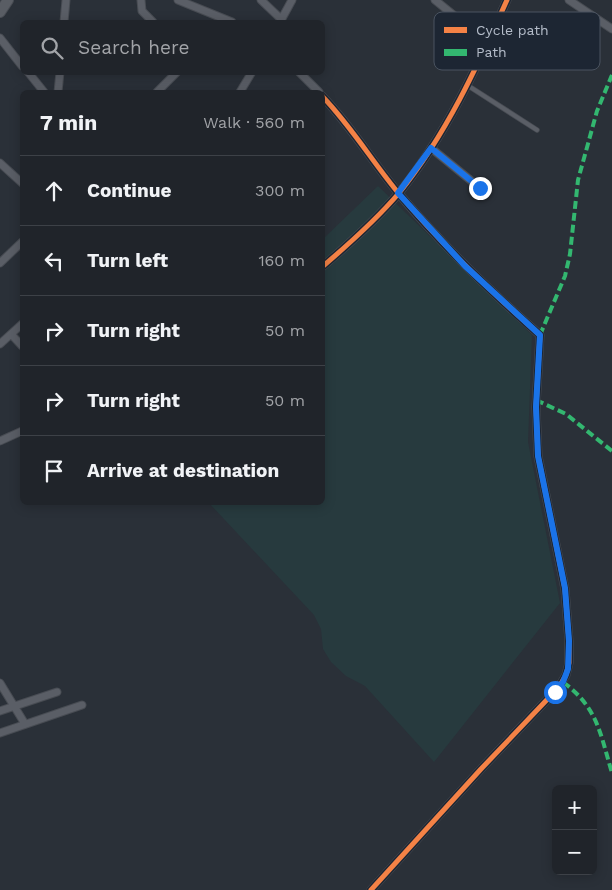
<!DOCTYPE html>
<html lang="en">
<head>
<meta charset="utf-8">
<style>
  body { margin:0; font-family:"Work Sans",sans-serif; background:#2d3036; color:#f1f3f6 }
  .controls { position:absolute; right:15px; bottom:15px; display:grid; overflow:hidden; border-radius:8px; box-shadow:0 2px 12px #0003 }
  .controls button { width:45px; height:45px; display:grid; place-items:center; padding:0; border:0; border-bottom:1px solid #3d4147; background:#20242a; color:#f1f3f6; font:25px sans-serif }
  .stop { position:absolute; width:15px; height:15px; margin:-11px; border:4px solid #1a73e8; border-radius:50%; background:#fff }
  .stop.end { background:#1a73e8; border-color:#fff; box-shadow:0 1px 5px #0008 }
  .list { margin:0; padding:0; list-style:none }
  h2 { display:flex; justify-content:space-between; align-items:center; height:65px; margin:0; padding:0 20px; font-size:21px }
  h2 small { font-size:16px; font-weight:400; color:#a2a4a8 }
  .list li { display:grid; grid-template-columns:32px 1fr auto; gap:15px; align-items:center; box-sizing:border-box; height:70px; padding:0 20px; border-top:1px solid #3d4147 }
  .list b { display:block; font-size:19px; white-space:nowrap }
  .list em { font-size:16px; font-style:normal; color:#a2a4a8 }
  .icon { flex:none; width:28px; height:28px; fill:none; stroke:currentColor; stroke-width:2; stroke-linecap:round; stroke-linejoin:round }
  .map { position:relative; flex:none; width:612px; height:890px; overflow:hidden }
  .search { position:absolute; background:#20242a; box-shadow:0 2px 12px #0003; left:20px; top:20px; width:305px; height:55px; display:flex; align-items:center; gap:12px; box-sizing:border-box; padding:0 18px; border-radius:8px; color:#a2a4a8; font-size:19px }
  .panel { position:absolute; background:#20242a; box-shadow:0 2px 12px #0003; left:20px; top:90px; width:305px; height:415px; border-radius:8px }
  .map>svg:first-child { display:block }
  .green { fill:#273a3e }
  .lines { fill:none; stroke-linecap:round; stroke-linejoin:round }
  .lane-casing { stroke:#484c53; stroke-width:5.5 }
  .street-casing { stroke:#484c53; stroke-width:9 }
  .secondary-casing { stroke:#484c53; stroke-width:12 }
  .lane { stroke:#5a5e66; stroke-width:4 }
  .street { stroke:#5a5e66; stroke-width:7 }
  .secondary { stroke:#595d64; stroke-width:10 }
  .quiet { stroke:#33b770; stroke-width:4; stroke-dasharray:8 4; stroke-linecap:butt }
  .cycleway-casing { stroke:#1d2633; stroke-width:8 }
  .cycleway { stroke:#f48246; stroke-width:5 }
  .route { stroke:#1a73e8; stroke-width:6 }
  .key { fill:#1d2633; stroke:#4a5360; stroke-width:1 }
  .key-label { font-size:14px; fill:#b4bcc9 }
</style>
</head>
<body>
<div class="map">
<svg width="612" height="890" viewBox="0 0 612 890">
  <rect width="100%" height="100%" fill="#2a3038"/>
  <path class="green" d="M378,186L532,335L528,442L560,603L434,762L365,686L346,676L331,662L323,649L321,629L314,615L209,503L322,502L323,239Z"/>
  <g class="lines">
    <g class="lane-casing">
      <path id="lane" d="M467,85L537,130"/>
    </g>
    <g class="street-casing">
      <path id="street" d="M141,0L142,11L153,22
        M178,0L232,22
        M261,0L282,20
        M435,0L488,43
        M569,0L612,29
        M64,22L66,0
        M280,22L292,0
        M0,38L22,66
        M28,72L44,92
        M299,72L319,92
        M58,92L60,72
        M157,92L177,72
        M240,92L252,72
        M322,96C352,127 373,163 400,195C443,246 490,291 540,335L536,407L538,456L565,589L569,641V663L566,675L559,687L481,769L371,890
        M431,148L480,188
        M0,163L22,183
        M0,263L22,242
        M322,267C349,244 376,220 399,193C446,135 477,67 507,0
        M11,334L22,346
        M0,344L22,324
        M0,441L22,431
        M0,683L25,724
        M0,711L57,692
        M0,733L82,705"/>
    </g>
    <g class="secondary-casing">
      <path id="secondary" d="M0,12L8,0"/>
    </g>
    <use href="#lane" class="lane"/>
    <use href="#street" class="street"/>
    <use href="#secondary" class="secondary"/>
    <path class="quiet" d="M540,335L565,276L570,254L578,180L597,111L612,75
      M536,400L566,414L612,451
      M563,682C598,708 600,733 612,773"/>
    <g class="cycleway-casing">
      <path id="cycleway" d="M322,96C352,127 373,163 400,195C443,246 490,291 540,335L536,407L538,456L565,589L569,641V663L566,675L559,687L481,769L371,890
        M322,267C349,244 376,220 399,193C446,135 477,67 507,0"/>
    </g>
    <use href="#cycleway" class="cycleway"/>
  </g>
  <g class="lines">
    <path class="route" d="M480,188L431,148L398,193L465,266L540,335L536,407L538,456L565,588L569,641L568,669L563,682L555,692"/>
  </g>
  <rect x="434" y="12" width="166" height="58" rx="8" class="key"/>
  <rect x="444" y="27" width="23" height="6" fill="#f48246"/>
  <rect x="444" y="49" width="23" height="7" fill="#33b770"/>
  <g class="key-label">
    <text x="476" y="35">Cycle path</text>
    <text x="476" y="57">Path</text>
  </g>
</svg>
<div class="controls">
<button>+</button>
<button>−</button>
</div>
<div class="stop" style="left:555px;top:692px"></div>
<div class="stop end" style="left:480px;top:188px"></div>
<div class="search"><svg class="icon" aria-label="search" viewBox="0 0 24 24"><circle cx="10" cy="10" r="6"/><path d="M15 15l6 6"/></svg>Search here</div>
<section class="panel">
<h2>7 min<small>Walk · 560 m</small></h2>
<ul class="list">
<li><svg class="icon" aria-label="ahead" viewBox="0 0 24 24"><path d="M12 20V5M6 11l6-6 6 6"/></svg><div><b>Continue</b></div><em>300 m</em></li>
<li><svg class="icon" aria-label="left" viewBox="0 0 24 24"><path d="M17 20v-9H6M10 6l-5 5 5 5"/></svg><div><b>Turn left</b></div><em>160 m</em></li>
<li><svg class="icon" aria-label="right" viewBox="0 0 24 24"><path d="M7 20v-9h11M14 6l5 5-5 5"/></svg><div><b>Turn right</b></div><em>50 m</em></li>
<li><svg class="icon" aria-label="right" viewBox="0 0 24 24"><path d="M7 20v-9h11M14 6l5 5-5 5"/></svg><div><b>Turn right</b></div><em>50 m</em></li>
<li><svg class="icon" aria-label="arrive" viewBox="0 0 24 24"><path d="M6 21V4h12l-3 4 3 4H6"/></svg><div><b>Arrive at destination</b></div></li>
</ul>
</section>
</div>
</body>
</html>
